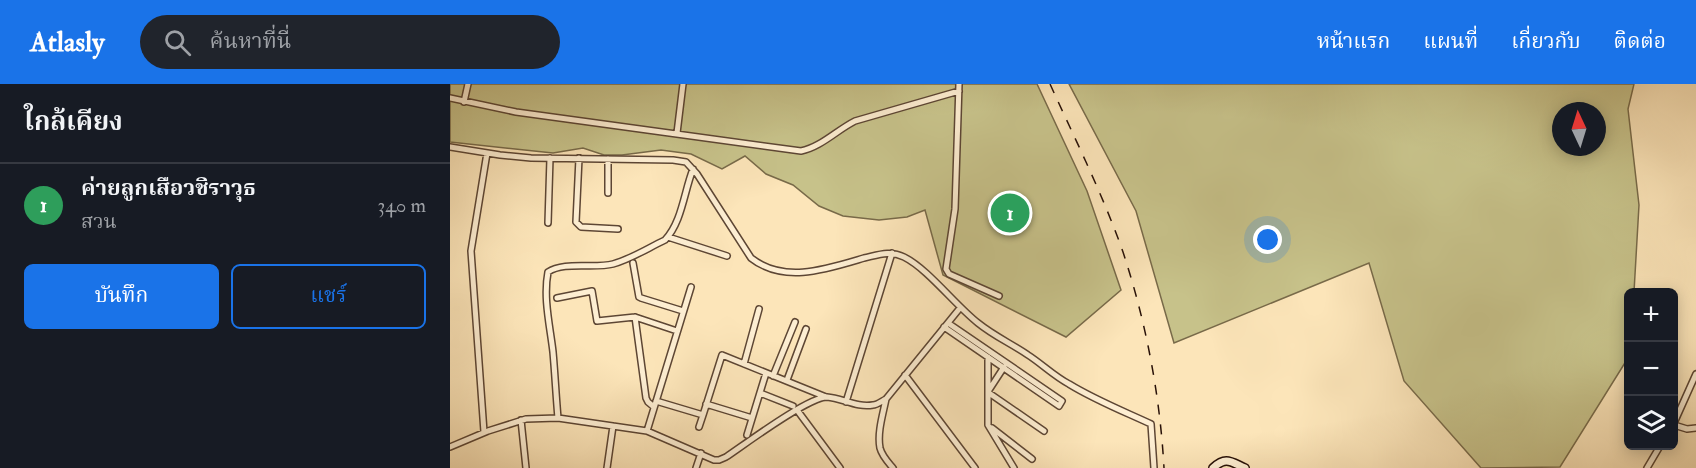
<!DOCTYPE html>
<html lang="th">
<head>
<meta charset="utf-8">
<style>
  body { margin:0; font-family:"IM FELL Double Pica","Noto Serif Thai",serif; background:#20242c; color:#f1f3f6 }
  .controls { position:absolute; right:18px; bottom:18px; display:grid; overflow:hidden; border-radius:9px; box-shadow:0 3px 15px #0003 }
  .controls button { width:54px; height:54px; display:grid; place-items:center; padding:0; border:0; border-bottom:2px solid #363941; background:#171b24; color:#f1f3f6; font:30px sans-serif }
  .compass { position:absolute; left:1102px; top:18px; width:54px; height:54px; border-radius:50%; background:#171b24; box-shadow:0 3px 15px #0003; rotate:356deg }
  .you { position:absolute; left:818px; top:156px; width:21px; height:21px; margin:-15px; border:4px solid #fff; border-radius:50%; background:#1a73e8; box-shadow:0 0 0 9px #1a73e833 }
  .badge { display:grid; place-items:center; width:39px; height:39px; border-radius:50%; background:#1a73e8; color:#fff; font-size:20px; font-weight:700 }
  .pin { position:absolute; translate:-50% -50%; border:3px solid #fff; box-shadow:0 2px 6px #0006 }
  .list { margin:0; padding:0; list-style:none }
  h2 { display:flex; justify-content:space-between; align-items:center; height:78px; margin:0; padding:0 24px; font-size:26px }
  h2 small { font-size:20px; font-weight:400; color:#9ea1a6 }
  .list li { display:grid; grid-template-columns:39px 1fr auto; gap:18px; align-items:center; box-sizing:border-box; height:84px; padding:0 24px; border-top:2px solid #363941 }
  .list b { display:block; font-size:22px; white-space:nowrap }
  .list p { margin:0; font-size:20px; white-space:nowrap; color:#9ea1a6 }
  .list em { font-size:20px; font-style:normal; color:#9ea1a6 }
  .actions { display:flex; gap:12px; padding:18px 24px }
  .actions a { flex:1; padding:14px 0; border:2px solid #1a73e8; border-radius:9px; text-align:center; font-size:21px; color:#1a73e8 }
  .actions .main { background:#1a73e8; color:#fff }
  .icon { flex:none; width:33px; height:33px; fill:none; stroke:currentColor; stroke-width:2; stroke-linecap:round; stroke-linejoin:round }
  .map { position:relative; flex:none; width:1246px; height:384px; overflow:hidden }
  header { display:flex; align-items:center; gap:36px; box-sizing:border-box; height:84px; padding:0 30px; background:#1a73e8; color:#fff }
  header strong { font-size:28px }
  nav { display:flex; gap:33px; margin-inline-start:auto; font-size:21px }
  .search { width:420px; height:54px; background:#20242c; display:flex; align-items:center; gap:15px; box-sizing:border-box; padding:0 21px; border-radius:33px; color:#9ea1a6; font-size:22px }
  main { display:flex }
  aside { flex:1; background:#171b24 }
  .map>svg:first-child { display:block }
  .green { fill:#c7c28a; stroke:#786a49; stroke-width:1.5; fill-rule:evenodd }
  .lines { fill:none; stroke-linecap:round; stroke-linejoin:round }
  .street-casing { stroke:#5d4634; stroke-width:8 }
  .secondary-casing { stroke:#281108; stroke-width:10 }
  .street { stroke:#fdeed2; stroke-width:5 }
  .secondary { stroke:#fdeed2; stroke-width:7 }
  .rail { stroke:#281108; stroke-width:1.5; stroke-dasharray:10 10; stroke-linecap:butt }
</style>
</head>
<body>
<header>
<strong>Atlasly</strong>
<div class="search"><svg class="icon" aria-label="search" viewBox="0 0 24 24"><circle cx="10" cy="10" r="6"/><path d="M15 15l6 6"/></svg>ค้นหาที่นี่</div>
<nav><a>หน้าแรก</a><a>แผนที่</a><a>เกี่ยวกับ</a><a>ติดต่อ</a></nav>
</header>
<main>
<aside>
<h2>ใกล้เคียง<small></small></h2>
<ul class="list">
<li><span class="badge" style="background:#2e9e5b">1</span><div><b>ค่ายลูกเสือวชิราวุธ</b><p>สวน</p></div><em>340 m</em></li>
</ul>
<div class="actions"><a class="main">บันทึก</a><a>แชร์</a></div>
</aside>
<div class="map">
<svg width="1246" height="384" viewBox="0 0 1246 384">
  <rect width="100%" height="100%" fill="#fce5b9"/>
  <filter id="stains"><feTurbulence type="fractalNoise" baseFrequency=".00333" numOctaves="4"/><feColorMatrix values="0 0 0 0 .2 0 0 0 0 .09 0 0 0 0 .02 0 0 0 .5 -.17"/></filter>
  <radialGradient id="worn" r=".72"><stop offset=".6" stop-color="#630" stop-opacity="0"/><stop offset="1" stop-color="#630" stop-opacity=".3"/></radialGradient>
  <path class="green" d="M0,0H587L637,107L671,206L616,253L493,191L475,126L457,133L429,136L393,132L369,122L343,101L316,90L295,72L272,85L241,70L211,66L172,71H154L133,64L103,69L0,58Z
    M619,0H1184L1178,25L1189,121L1184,208H1178V274L1110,383L1031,384L954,297L919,179L724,259L686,127ZM1111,27H1147V63H1111Z"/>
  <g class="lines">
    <g class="street-casing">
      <path id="street" d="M509,0L505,125L496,185L499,190L549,212
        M0,14L66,28L351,67C371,63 387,46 405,37L509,7
        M14,18L18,0
        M227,49L233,0
        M0,63L50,71L81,74L223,76L236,78L247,90L301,174C334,200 377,185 414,174C428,171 440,166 454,173C478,185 505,221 528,239C544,252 562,260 578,271C592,280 604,292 619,300C645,316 673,327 701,340L704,384
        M129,74L126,138L131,143L168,145
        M158,109V75
        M98,139L100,74
        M218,153L277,172
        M183,179L189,213L191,214L233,227
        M107,214L142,207L147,237L185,233L227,247
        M185,233L196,314L198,318L204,323
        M494,243L609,322L612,317L498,239
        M538,273V341L564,384
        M294,280L309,225
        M455,291L525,384
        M323,292L345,238
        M337,296L356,245
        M539,306L554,283
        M310,309L343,322
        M539,309L594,347
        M436,315C433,330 427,349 430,364C432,372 438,378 443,384
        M206,317L253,331L249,343
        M396,318L442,169
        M256,320L302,334
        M347,326L390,384
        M253,331L272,271L376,313
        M108,334C106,312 105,290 103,268C100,242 93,214 98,188C114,177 144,185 163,180C181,175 198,164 215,156C232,138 234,108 243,85
        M71,336L76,384
        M1224,339L1246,290
        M1224,341L1237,345L1246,344
        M542,344L582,375
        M197,347L241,203
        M34,348L21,167L37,69
        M297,351L316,289
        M0,363L38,347L76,335L108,334L197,347L264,376H269L276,373C294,361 358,313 377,313C392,314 407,324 423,321C427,321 432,317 436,315L510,224
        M157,384L163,342
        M246,384L251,369
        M1197,384L1210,362"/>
    </g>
    <g class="secondary-casing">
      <path id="secondary" d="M763,384C776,372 781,378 795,384"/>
    </g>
    <use href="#street" class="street"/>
    <use href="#secondary" class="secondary"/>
    <path class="rail" d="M600,0C625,55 653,111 673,168C696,238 710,311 714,384"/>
  </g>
  <rect width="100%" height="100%" filter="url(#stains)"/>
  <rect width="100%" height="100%" fill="url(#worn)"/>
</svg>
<div class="controls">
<button>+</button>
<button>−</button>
<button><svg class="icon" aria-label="layers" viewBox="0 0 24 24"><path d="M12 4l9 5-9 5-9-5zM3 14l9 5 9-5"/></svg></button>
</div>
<svg class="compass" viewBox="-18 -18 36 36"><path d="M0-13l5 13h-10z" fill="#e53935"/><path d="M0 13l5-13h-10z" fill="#9ea1a6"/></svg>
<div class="you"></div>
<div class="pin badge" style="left:560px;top:129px;background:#2e9e5b">1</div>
</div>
</main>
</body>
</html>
